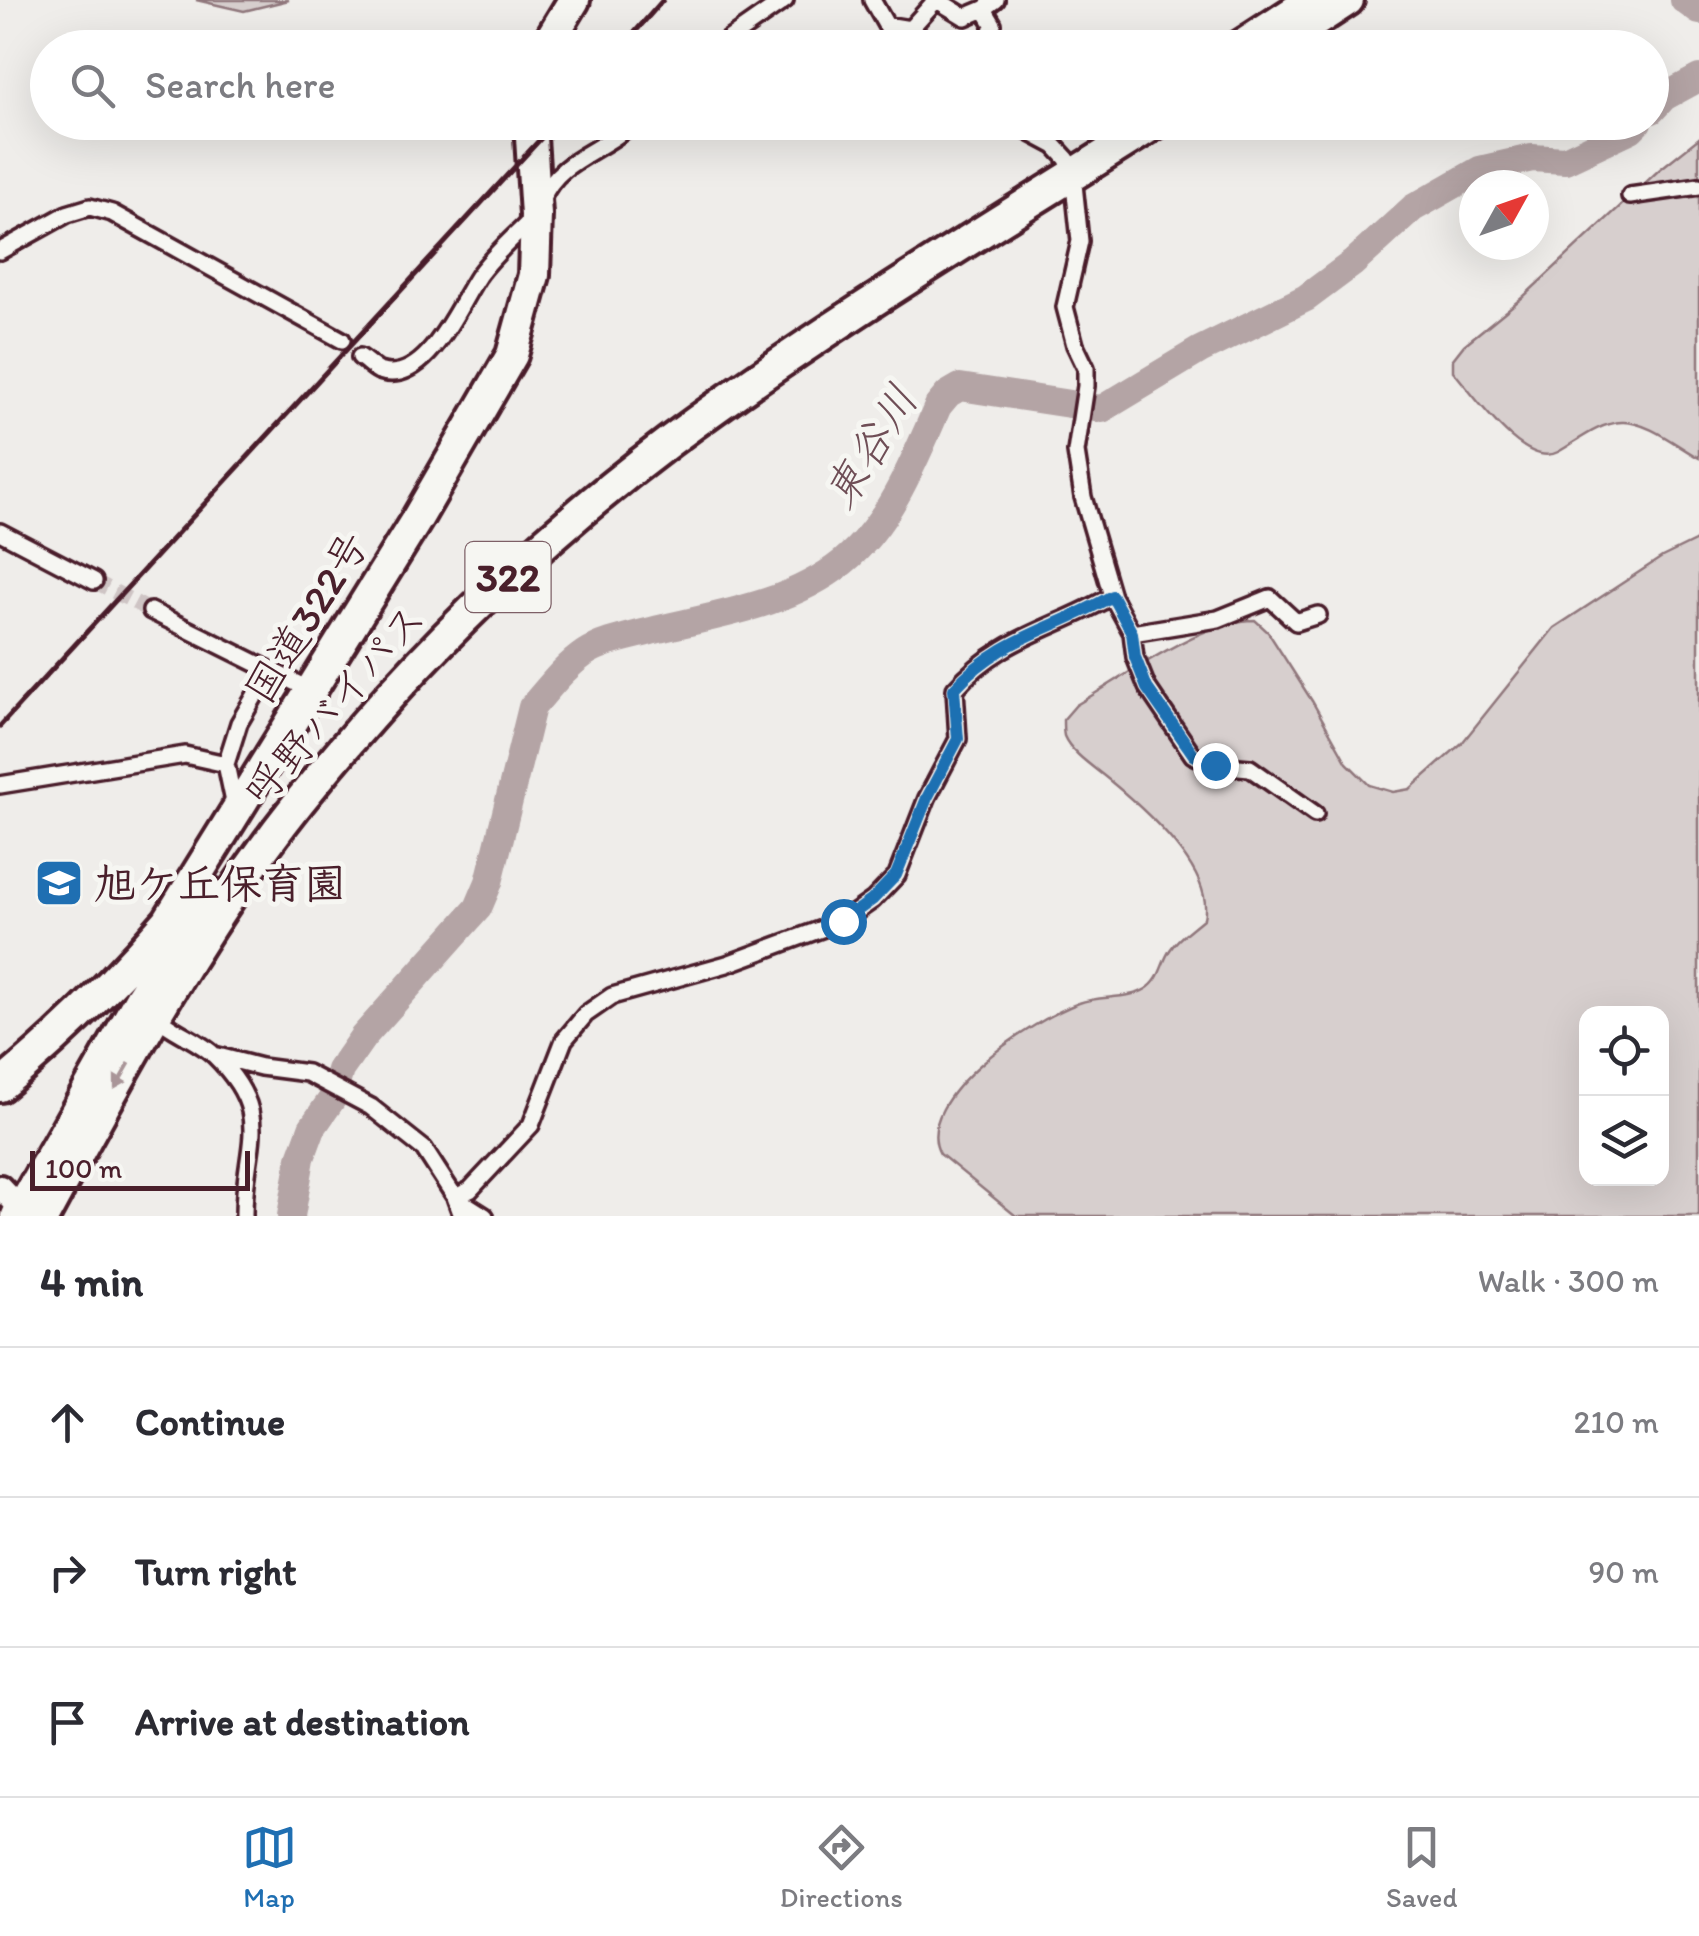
<!DOCTYPE html>
<html lang="en">
<head>
<meta charset="utf-8">
<style>
  body { margin:0; font-family:Itim,"Klee One",sans-serif; background:#f7f7f7; color:#2b2b33 }
  .controls { position:absolute; right:30px; bottom:30px; display:grid; overflow:hidden; border-radius:20px; box-shadow:0 10px 40px #0002 }
  .controls button { width:90px; height:90px; display:grid; place-items:center; padding:0; border:0; border-bottom:2px solid #e1e1e2; background:#fff; color:#2b2b33; font:50px sans-serif }
  .compass { position:absolute; left:1459px; top:170px; width:90px; height:90px; border-radius:50%; background:#fff; box-shadow:0 10px 40px #0002; rotate:50deg }
  .scale { position:absolute; left:30px; bottom:25px; width:220px; box-sizing:border-box; padding-left:10px; border:5px solid #4a1f2b; border-top:0; font-size:28px; line-height:35px; white-space:nowrap; color:#4a1f2b; -webkit-text-stroke:8px #f6f6f2; paint-order:stroke }
  .stop { position:absolute; width:30px; height:30px; margin:-22px; border:8px solid #1f6fb2; border-radius:50%; background:#fff }
  .stop.end { background:#1f6fb2; border-color:#fff; box-shadow:0 2px 10px #0008 }
  .list { margin:0; padding:0; list-style:none }
  h2 { display:flex; justify-content:space-between; align-items:center; height:130px; margin:0; padding:0 40px; font-size:42px }
  h2 small { font-size:32px; font-weight:400; color:#7c7c81 }
  .list li { display:grid; grid-template-columns:65px 1fr auto; gap:30px; align-items:center; box-sizing:border-box; height:150px; padding:0 40px; border-top:2px solid #e1e1e2 }
  .list b { display:block; font-size:38px; white-space:nowrap }
  .list em { font-size:32px; font-style:normal; color:#7c7c81 }
  .icon { flex:none; width:55px; height:55px; fill:none; stroke:currentColor; stroke-width:2; stroke-linecap:round; stroke-linejoin:round }
  .map { position:relative; flex:none; width:1699px; height:1216px; overflow:hidden }
  .search { position:absolute; background:#fff; box-shadow:0 10px 40px #0002; left:30px; right:30px; top:30px; height:110px; display:flex; align-items:center; gap:25px; box-sizing:border-box; padding:0 35px; border-radius:55px; color:#7c7c81; font-size:38px }
  .sheet { height:580px; background:#fff }
  nav { display:flex; justify-content:space-around; align-items:center; box-sizing:border-box; height:140px; border-top:2px solid #e1e1e2; background:#fff; font-size:28px; color:#7c7c81 }
  nav a { display:grid; justify-items:center; gap:5px }
  nav .on { color:#1f6fb2 }
  .map>svg:first-child { display:block }
  .green { fill:#d7cfce; stroke:#90777c; stroke-width:2.5; fill-rule:evenodd }
  .lines { fill:none; stroke-linecap:round; stroke-linejoin:round }
  .river { stroke:#b4a4a5; stroke-width:28 }
  .street-tunnel { stroke:#cec4c4; stroke-width:15; stroke-dasharray:15 8; stroke-linecap:butt }
  .street-casing { stroke:#4a1f2b; stroke-width:22 }
  .secondary-casing { stroke:#4a1f2b; stroke-width:30 }
  .highway-casing { stroke:#4a1f2b; stroke-width:38 }
  .street { stroke:#f6f6f2; stroke-width:15 }
  .secondary { stroke:#f6f6f2; stroke-width:22 }
  .highway { stroke:#f6f6f2; stroke-width:30 }
  .rail { stroke:#4a1f2b; stroke-width:5 }
  .oneway { fill:#a99598 }
  .route { stroke:#1f6fb2; stroke-width:12 }
  .labels { text-anchor:middle; stroke-width:10; stroke-linejoin:round; paint-order:stroke }
  .shield { fill:#f6f6f2; stroke:#7e6067; stroke-width:2.5 }
  .shield-label { font-size:40px; font-weight:bold; fill:#4a1f2b }
  .street-label { font-size:42px; fill:#4a1f2b; stroke:#f6f6f2 }
  .poi-label { font-size:42px; font-weight:bold; fill:#4a1f2b; stroke:#f6f6f2; text-anchor:start }
  .water-label { font-size:45px; font-style:italic; fill:#6f4e56; stroke:#f6f6f2 }
</style>
</head>
<body>
<div class="map">
<svg width="1699" height="1216" viewBox="0 0 1699 1216">
  <rect width="100%" height="100%" fill="#efedea"/>
  <filter id="ink" filterUnits="userSpaceOnUse"><feTurbulence type="fractalNoise" baseFrequency=".01" numOctaves="2"/><feDisplacementMap in="SourceGraphic" scale="20" xChannelSelector="R" yChannelSelector="G"/><feConvolveMatrix kernelMatrix="1 2 1 2 8 2 1 2 1" color-interpolation-filters="sRGB"/></filter>
  <g filter="url(#ink)">
    <path class="green" d="M196,0H289L244,11Z
      M1699,138V458C1677,446 1647,421 1622,422C1598,423 1578,441 1558,452C1524,470 1473,394 1453,371V359L1464,345L1523,297L1659,170Z
      M1699,539V1216H1016L940,1154C910,1098 1035,1019 1079,1003C1099,995 1128,1000 1146,989C1161,980 1161,963 1170,950C1178,937 1193,928 1204,918C1215,871 1143,808 1109,780C1095,768 1071,753 1064,736C1063,731 1063,725 1063,720L1076,705C1124,677 1201,620 1255,620L1268,632L1312,701L1347,763L1369,785L1393,792L1410,789L1462,743L1554,628L1662,557ZM1586,1014H1662V1178H1586Z"/>
    <g class="lines">
      <path class="river" d="M1684,0L1699,11
        M1652,110L1664,97L1699,78
        M291,1216L301,1158L312,1128L332,1099L340,1070L363,1037L478,908L489,882L532,707C549,688 563,668 585,653C604,641 629,637 651,631C716,615 790,605 843,562C890,523 915,459 938,406L948,394L960,387L1102,409L1200,350L1306,298L1353,263L1413,208L1480,170L1532,158L1565,160L1631,129L1638,122"/>
      <path class="street-tunnel" d="M94,581L151,611"/>
      <g class="street-casing">
        <path id="street" d="M872,0L899,48
          M937,0L965,17L984,9
          M886,25L910,29L936,0
          M716,48L785,0
          M986,48L993,24L984,9L996,0
          M1630,196L1699,186
          M542,199C559,158 605,151 633,122
          M0,251L67,214L90,207L112,213L342,340
          M360,357C366,361 373,368 379,371C426,387 458,306 478,276C493,255 514,237 532,219
          M0,532L94,581
          M1112,596L1132,633L1135,657L1147,687L1193,755L1215,765L1250,768L1315,814
          M151,611L310,690
          M1132,633L1218,619L1270,598L1296,622L1318,615
          M226,764L239,723L270,670
          M0,785L185,755L226,764L235,807
          M152,1011C168,1031 197,1038 215,1056C276,1116 243,1145 244,1216
          M214,1055L261,1067L307,1073L371,1107L424,1149L455,1197L462,1216
          M455,1197L470,1190L531,1125L564,1040L586,1014L612,996L727,964L843,921L873,900L897,875L927,798L958,739L955,689C1000,637 1055,629 1112,596L1083,497L1076,452L1086,386V368L1075,345L1065,307L1080,241L1073,175L1067,159L1055,146L1010,122
          M455,1197L485,1216"/>
      </g>
      <g class="secondary-casing">
        <path id="secondary" d="M0,1187L21,1209"/>
      </g>
      <g class="highway-casing">
        <path id="highway" d="M1296,34L1348,0
          M545,48L574,0
          M1238,48L1312,0
          M0,1086C62,1035 116,981 168,921L417,519L512,355L534,275L536,215L530,122
          M17,1216L141,997L210,893
          M44,1216C121,1074 198,929 299,802C407,667 531,545 670,441C825,326 993,226 1157,122"/>
      </g>
      <use href="#street" class="street"/>
      <use href="#secondary" class="secondary"/>
      <use href="#highway" class="highway"/>
      <path class="rail" d="M621,48L663,0
        M0,726L556,122"/>
    </g>
    <defs><path id="oneway-solid" d="M-6-.8H1V-3.2L6.5 0L1 3.2V.8H-6Z" transform="scale(2.5)"/></defs>
    <use class="oneway" href="#oneway-solid" transform="translate(122 1076) rotate(120)"/>
  </g>
  <g class="lines" filter="url(#ink)">
    <path class="route" d="M843,921L872,900L896,875L927,798L958,739L954,689C1000,637 1054,630 1112,596L1132,633L1135,657L1147,688L1194,755L1215,765"/>
  </g>
  <defs>
    <g id="school-square" transform="scale(2.5)"><rect x="-9" y="-9" width="18" height="18" rx="4" fill="#1f6fb2" stroke="#f6f6f2"/><path d="M0-5L7-2L0 1L-7-2ZM-4 1L0 2.5L4 1V4Q0 6-4 4Z" fill="#fff"/></g>
  </defs>
  <g fill-rule="evenodd">
    <use href="#school-square" x="59" y="883"/>
  </g>
  <g class="labels">
    <rect class="shield" x="465.5" y="542" width="85" height="70" rx="8"/>
    <g class="shield-label">
      <text x="508" y="591">322</text>
    </g>
    <g class="street-label">
      <text transform="translate(306 617) rotate(-58)" y="15">国道322号</text>
      <text transform="translate(334 704) rotate(-49)" y="15">呼野バイパス</text>
    </g>
    <g class="poi-label">
      <text x="94" y="898">旭ケ丘保育園</text>
    </g>
    <g class="water-label">
      <text transform="translate(870 446) rotate(-58)" y="16">東谷川</text>
    </g>
  </g>
</svg>
<div class="controls">
<button><svg class="icon" aria-label="locate" viewBox="0 0 24 24"><circle cx="12" cy="12" r="6"/><path d="M12 2v4M12 18v4M2 12h4M18 12h4"/></svg></button>
<button><svg class="icon" aria-label="layers" viewBox="0 0 24 24"><path d="M12 4l9 5-9 5-9-5zM3 14l9 5 9-5"/></svg></button>
</div>
<svg class="compass" viewBox="-18 -18 36 36"><path d="M0-13l5 13h-10z" fill="#e53935"/><path d="M0 13l5-13h-10z" fill="#7c7c81"/></svg>
<div class="scale">100 m</div>
<div class="stop" style="left:843px;top:921px"></div>
<div class="stop end" style="left:1215px;top:765px"></div>
<div class="search"><svg class="icon" aria-label="search" viewBox="0 0 24 24"><circle cx="10" cy="10" r="6"/><path d="M15 15l6 6"/></svg>Search here</div>
</div>
<section class="sheet">
<h2>4 min<small>Walk · 300 m</small></h2>
<ul class="list">
<li><svg class="icon" aria-label="ahead" viewBox="0 0 24 24"><path d="M12 20V5M6 11l6-6 6 6"/></svg><div><b>Continue</b></div><em>210 m</em></li>
<li><svg class="icon" aria-label="right" viewBox="0 0 24 24"><path d="M7 20v-9h11M14 6l5 5-5 5"/></svg><div><b>Turn right</b></div><em>90 m</em></li>
<li><svg class="icon" aria-label="arrive" viewBox="0 0 24 24"><path d="M6 21V4h12l-3 4 3 4H6"/></svg><div><b>Arrive at destination</b></div></li>
</ul>
</section>
<nav>
<a class="on"><svg class="icon" aria-label="map" viewBox="0 0 24 24"><path d="M3 6l6-2 6 2 6-2v14l-6 2-6-2-6 2zM9 4v14M15 6v14"/></svg>Map</a>
<a><svg class="icon" aria-label="directions" viewBox="0 0 24 24"><path d="M12 3l9 9-9 9-9-9zM9 14v-3h6M13 9l2 2-2 2"/></svg>Directions</a>
<a><svg class="icon" aria-label="saved" viewBox="0 0 24 24"><path d="M7 4h10v16l-5-4-5 4z"/></svg>Saved</a>
</nav>
</body>
</html>
